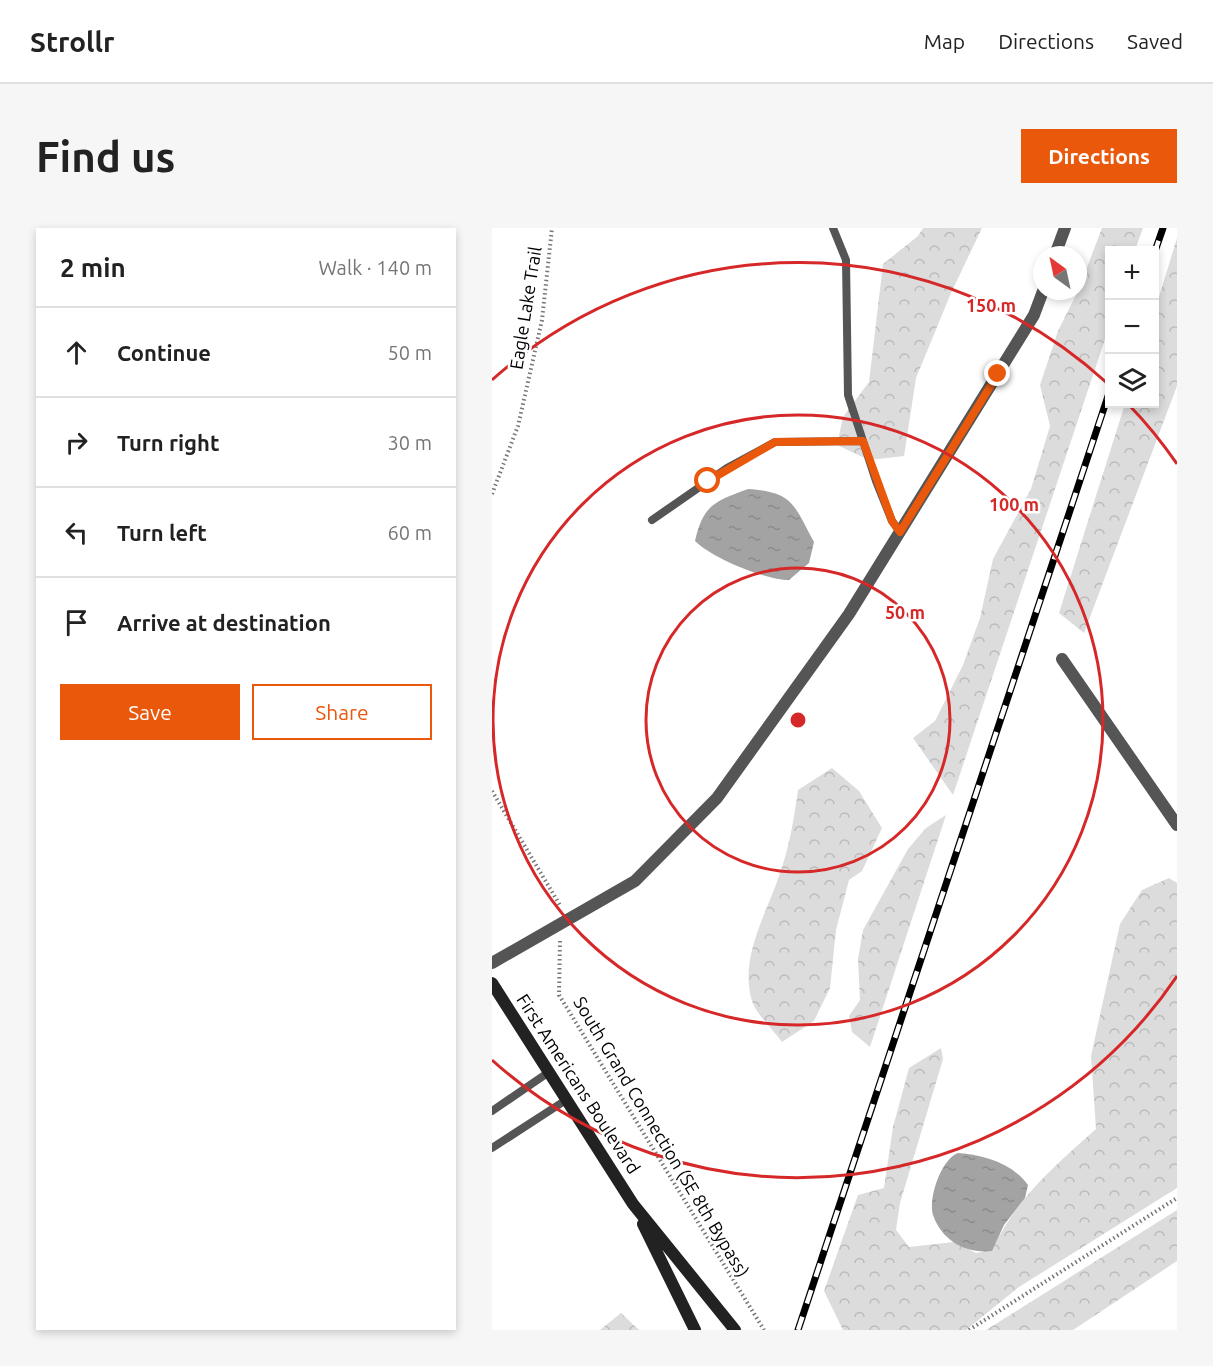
<!DOCTYPE html>
<html lang="en">
<head>
<meta charset="utf-8">
<style>
  body { margin:0; font-family:Ubuntu,sans-serif; background:#f6f6f6; color:#222 }
  .controls { position:absolute; right:18px; top:18px; display:grid; overflow:hidden; border-radius:0px; box-shadow:0 3px 9px #0003 }
  .controls button { width:54px; height:54px; display:grid; place-items:center; padding:0; border:0; border-bottom:2px solid #e0e0e0; background:#fff; color:#222; font:30px sans-serif }
  .compass { position:absolute; left:541px; top:18px; width:54px; height:54px; border-radius:50%; background:#fff; box-shadow:0 3px 9px #0003; rotate:327deg }
  .stop { position:absolute; width:18px; height:18px; margin:-14px; border:4px solid #ea580c; border-radius:50%; background:#fff }
  .stop.end { background:#ea580c; border-color:#fff; box-shadow:0 2px 6px #0008 }
  .list { margin:0; padding:0; list-style:none }
  h2 { display:flex; justify-content:space-between; align-items:center; height:78px; margin:0; padding:0 24px; font-size:26px }
  h2 small { font-size:20px; font-weight:400; color:#767676 }
  .list li { display:grid; grid-template-columns:39px 1fr auto; gap:18px; align-items:center; box-sizing:border-box; height:90px; padding:0 24px; border-top:2px solid #e0e0e0 }
  .list b { display:block; font-size:22px; white-space:nowrap }
  .list em { font-size:20px; font-style:normal; color:#767676 }
  .actions { display:flex; gap:12px; padding:18px 24px }
  .actions a { flex:1; padding:14px 0; border:2px solid #ea580c; border-radius:0px; text-align:center; font-size:21px; color:#ea580c }
  .actions .main { background:#ea580c; color:#fff }
  .icon { flex:none; width:33px; height:33px; fill:none; stroke:currentColor; stroke-width:2; stroke-linecap:round; stroke-linejoin:round }
  .map { position:relative; flex:none; width:685px; height:1102px; overflow:hidden; border-radius:0px }
  header { display:flex; align-items:center; gap:36px; box-sizing:border-box; height:84px; padding:0 30px; background:#fff; border-bottom:2px solid #e0e0e0 }
  header strong { font-size:28px }
  nav { display:flex; gap:33px; margin-inline-start:auto; font-size:21px }
  .intro { display:flex; align-items:center; justify-content:space-between; box-sizing:border-box; height:144px; padding:0 36px }
  h1 { margin:0; font-size:42px }
  .button { padding:15px 27px; border-radius:0px; background:#ea580c; color:#fff; font-size:21px; font-weight:700 }
  main { display:flex; gap:36px; padding:0 36px }
  aside { flex:1; background:#fff; border-radius:0px; box-shadow:0 3px 9px #0003 }
  .map>svg:first-child { display:block }
  .forest { fill:url(#forest-crowns) }
  .water { fill:url(#water-ripples) }
  .lines { fill:none; stroke-linecap:round; stroke-linejoin:round }
  .path { stroke:#777; stroke-width:4; stroke-dasharray:1.5 3; stroke-linecap:butt }
  .lane { stroke:#555; stroke-width:8 }
  .street { stroke:#555; stroke-width:12 }
  .secondary { stroke:#222; stroke-width:12 }
  .rail-casing { stroke:#000; stroke-width:7 }
  .rail { stroke:#fff; stroke-width:4.5; stroke-dasharray:14; stroke-linecap:butt }
  .route { stroke:#ea580c; stroke-width:8 }
  .ring { fill:none; stroke:#d62828; stroke-width:3 }
  .labels { text-anchor:middle; stroke-width:5; stroke-linejoin:round; paint-order:stroke }
  .street-label { font-size:18px; fill:#000; stroke:#fff }
  .centre { fill:#d62828; stroke:#fff; stroke-width:3 }
  .ring-label { font-size:18px; text-anchor:middle; font-weight:bold; fill:#d62828; stroke:#fff; stroke-width:5; stroke-linejoin:round; paint-order:stroke }
</style>
</head>
<body>
<header>
<strong>Strollr</strong>
<nav><a>Map</a><a>Directions</a><a>Saved</a></nav>
</header>
<div class="intro"><h1>Find us</h1><a class="button">Directions</a></div>
<main>
<aside>
<h2>2 min<small>Walk · 140 m</small></h2>
<ul class="list">
<li><svg class="icon" aria-label="ahead" viewBox="0 0 24 24"><path d="M12 20V5M6 11l6-6 6 6"/></svg><div><b>Continue</b></div><em>50 m</em></li>
<li><svg class="icon" aria-label="right" viewBox="0 0 24 24"><path d="M7 20v-9h11M14 6l5 5-5 5"/></svg><div><b>Turn right</b></div><em>30 m</em></li>
<li><svg class="icon" aria-label="left" viewBox="0 0 24 24"><path d="M17 20v-9H6M10 6l-5 5 5 5"/></svg><div><b>Turn left</b></div><em>60 m</em></li>
<li><svg class="icon" aria-label="arrive" viewBox="0 0 24 24"><path d="M6 21V4h12l-3 4 3 4H6"/></svg><div><b>Arrive at destination</b></div></li>
</ul>
<div class="actions"><a class="main">Save</a><a>Share</a></div>
</aside>
<div class="map">
<svg width="685" height="1102" viewBox="0 0 685 1102">
  <defs>
    <pattern id="forest-crowns" width="20" height="18" patternUnits="userSpaceOnUse" patternTransform="scale(1.5)"><rect width="20" height="18" fill="#dcdcdc"/><path d="M2 6a3 3 0 1 1 6 0M12 15a3 3 0 1 1 6 0" fill="none" stroke="#bbb"/></pattern>
    <pattern id="water-ripples" width="26" height="14" patternUnits="userSpaceOnUse" patternTransform="scale(1.5)"><rect width="26" height="14" fill="#a3a3a3"/><path d="M2 4q2-2 4 0t4 0M15 11q2-2 4 0t4 0" fill="none" stroke="#8b8b8b"/></pattern>
  </defs>
  <rect width="100%" height="100%" fill="#fff"/>
  <path class="forest" d="M431,0H490L459,65L424,150L412,228L377,232L345,217L351,189L377,154L391,36L426,8Z
    M610,0H651L643,22H618L617,99L461,567L421,510L443,493L471,437L488,390L501,331L539,261L558,198L548,157L566,103L586,63Z
    M685,10V158L592,405L567,385L633,176H662L663,82Z
    M340,540L367,563L390,600L370,643L357,652L344,702L338,760L322,793L290,814C281,802 265,787 260,773C247,730 274,687 287,648C297,621 302,591 306,562Z
    M454,587L378,819L360,804L357,788L368,772L366,731L371,702L416,621L434,600Z
    M677,650L685,655V960L527,1059L474,1102H351L332,1063L366,967L392,960L401,899L417,840L449,820L451,831L408,975L404,1002L417,1019L462,1014L484,1025L500,1022C526,969 560,940 604,901L599,828L628,696L650,662Z
    M685,982V1033L581,1102H494Z
    M129,1085L147,1102H108Z"/>
  <path class="water" d="M256,261C302,264 301,276 322,314L317,335L297,352C273,352 220,330 203,313C211,277 223,273 256,261Z
    M466,925C492,927 520,935 536,957L533,970L512,997L500,1023C474,1026 450,1013 441,987C436,971 449,931 466,925Z"/>
  <g class="lines">
    <path class="path" d="M0,266L26,198L50,92L60,0
      M0,563L69,679
      M68,713L67,767L272,1102
      M477,1102L685,970"/>
    <path class="lane" d="M341,0L354,32L356,167L384,253L400,293L408,304
      M160,292L235,240L283,214L371,213
      M0,883L57,844
      M0,920L74,872"/>
    <path class="street" d="M563,27L573,0
      M570,431L685,597
      M0,735L143,653L225,570L357,386L542,87L551,63"/>
    <path class="secondary" d="M0,755L141,976L243,1102
      M151,996L203,1102"/>
    <g class="rail-casing">
      <path id="rail" d="M662,26L671,0
        M306,1102L618,162"/>
    </g>
    <use href="#rail" class="rail"/>
  </g>
  <g class="lines">
    <path class="route" d="M216,253L283,214L371,213L400,293L408,304L506,146"/>
  </g>
  <g class="ring">
    <circle cx="306" cy="492" r="152"/>
    <circle cx="306" cy="492" r="305"/>
    <path d="M685 748A457 457 0 0 1 0 832M0 152A457 457 0 0 1 615 155M637 177A457 457 0 0 1 685 236"/>
  </g>
  <g class="labels">
    <g class="street-label">
      <text transform="translate(34 80) rotate(-81)" y="6">Eagle Lake Trail</text>
      <text transform="translate(86 856) rotate(57)" y="6">First Americans Boulevard</text>
      <text transform="translate(169 909) rotate(59)" y="6">South Grand Connection (SE 8th Bypass)</text>
    </g>
  </g>
  <circle cx="306" cy="492" r="9" class="centre"/>
  <g class="ring-label">
    <text x="499" y="84">150 m</text>
    <text x="522" y="283">100 m</text>
    <text x="413" y="391">50 m</text>
  </g>
</svg>
<div class="controls">
<button>+</button>
<button>−</button>
<button><svg class="icon" aria-label="layers" viewBox="0 0 24 24"><path d="M12 4l9 5-9 5-9-5zM3 14l9 5 9-5"/></svg></button>
</div>
<svg class="compass" viewBox="-18 -18 36 36"><path d="M0-13l5 13h-10z" fill="#e53935"/><path d="M0 13l5-13h-10z" fill="#767676"/></svg>
<div class="stop" style="left:216px;top:253px"></div>
<div class="stop end" style="left:506px;top:146px"></div>
</div>
</main>
</body>
</html>
